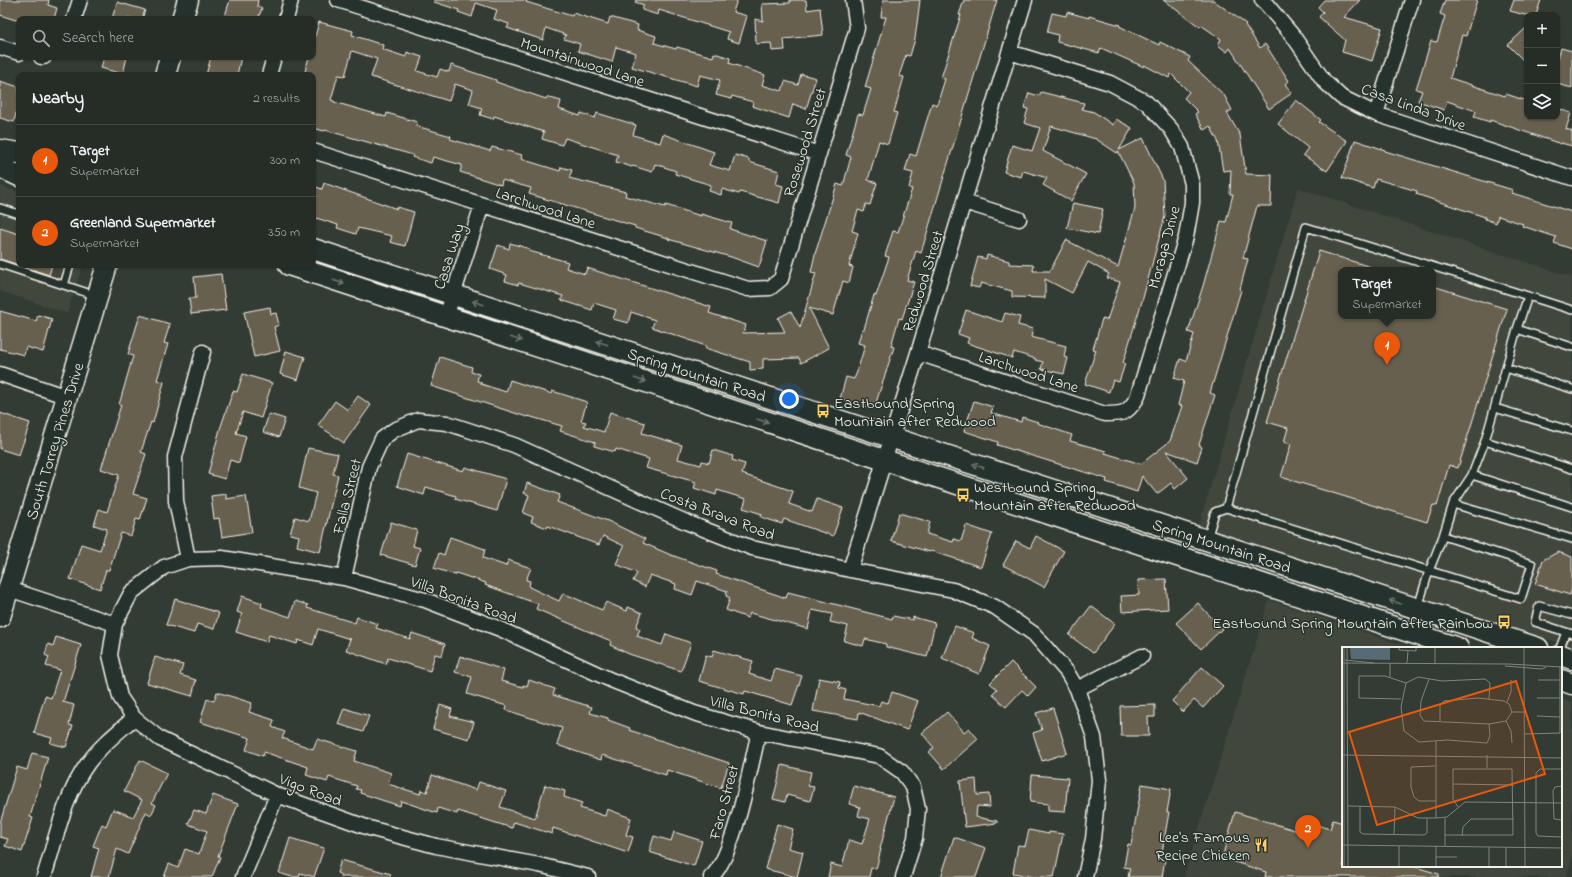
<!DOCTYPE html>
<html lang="en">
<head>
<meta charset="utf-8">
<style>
  body { margin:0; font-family:"Indie Flower",sans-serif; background:#2e352f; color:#f1f3f6 }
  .controls { position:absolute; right:12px; top:12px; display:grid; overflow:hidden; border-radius:8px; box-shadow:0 1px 3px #0004 }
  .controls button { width:36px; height:36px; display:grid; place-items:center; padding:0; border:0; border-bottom:1px solid #424944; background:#262d27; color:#f1f3f6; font:20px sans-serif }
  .you { position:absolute; left:789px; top:399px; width:14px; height:14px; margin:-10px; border:3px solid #fff; border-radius:50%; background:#1a73e8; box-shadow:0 0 0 6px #1a73e833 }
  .badge { display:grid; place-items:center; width:26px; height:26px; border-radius:50%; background:#ea580c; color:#fff; font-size:13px; font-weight:700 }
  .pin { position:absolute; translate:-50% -33px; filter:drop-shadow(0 1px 2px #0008) }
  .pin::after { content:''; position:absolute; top:21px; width:14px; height:12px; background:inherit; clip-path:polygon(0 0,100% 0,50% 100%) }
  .popup { position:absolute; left:1338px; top:267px; width:98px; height:52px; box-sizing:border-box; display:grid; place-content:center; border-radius:8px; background:#262d27; filter:drop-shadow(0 1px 3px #0005); font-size:13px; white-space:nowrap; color:#a4a8a7 }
  .popup b { font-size:15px; color:#f1f3f6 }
  .popup::after { content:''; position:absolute; left:50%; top:100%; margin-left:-8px; border:8px solid transparent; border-top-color:#262d27 }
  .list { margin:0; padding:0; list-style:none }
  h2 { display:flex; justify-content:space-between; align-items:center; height:52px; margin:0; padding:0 16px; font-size:17px }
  h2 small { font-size:13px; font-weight:400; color:#a4a8a7 }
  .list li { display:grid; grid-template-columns:26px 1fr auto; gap:12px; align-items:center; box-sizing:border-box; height:72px; padding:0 16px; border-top:1px solid #424944 }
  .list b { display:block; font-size:15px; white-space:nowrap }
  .list p { margin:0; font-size:13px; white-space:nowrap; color:#a4a8a7 }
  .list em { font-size:13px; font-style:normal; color:#a4a8a7 }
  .icon { flex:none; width:22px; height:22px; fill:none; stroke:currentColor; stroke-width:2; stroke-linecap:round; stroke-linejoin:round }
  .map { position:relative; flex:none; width:1572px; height:877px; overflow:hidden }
  .search { position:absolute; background:#262d27; box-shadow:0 1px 3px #0004; left:16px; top:16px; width:300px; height:44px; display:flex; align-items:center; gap:10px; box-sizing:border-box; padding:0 14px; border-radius:8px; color:#a4a8a7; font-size:15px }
  .panel { position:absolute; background:#262d27; box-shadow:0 1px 3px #0004; left:16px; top:72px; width:300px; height:196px; border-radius:8px }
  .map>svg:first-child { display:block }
  .built { fill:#43473c; fill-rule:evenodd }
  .building { fill:#676150; stroke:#f4f1e8 }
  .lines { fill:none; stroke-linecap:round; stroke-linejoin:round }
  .lane-casing { stroke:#f4f1e8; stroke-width:10 }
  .street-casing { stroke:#f4f1e8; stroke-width:17 }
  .secondary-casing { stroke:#f4f1e8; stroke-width:23 }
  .lane { stroke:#26332d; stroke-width:7 }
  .street { stroke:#26332d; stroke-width:14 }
  .secondary { stroke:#26332d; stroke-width:20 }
  .oneway { stroke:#6e766e }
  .labels { text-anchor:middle; stroke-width:3; stroke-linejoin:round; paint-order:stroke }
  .street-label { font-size:16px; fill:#f4f1e8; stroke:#26332d }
  .poi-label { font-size:16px; fill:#f4f1e8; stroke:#26332d; text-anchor:start }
  .inset-road { fill:none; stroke:#80847c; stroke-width:1 }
  .view { fill:#e8590c; fill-opacity:0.15; stroke:#e8590c; stroke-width:2 }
  .inset-edge { fill:none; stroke:#f4f1e8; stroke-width:2 }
</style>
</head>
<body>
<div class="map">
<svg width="1572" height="877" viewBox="0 0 1572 877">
  <rect width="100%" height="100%" fill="#333c34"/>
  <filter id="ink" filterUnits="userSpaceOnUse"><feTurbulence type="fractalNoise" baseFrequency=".025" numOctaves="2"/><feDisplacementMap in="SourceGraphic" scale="8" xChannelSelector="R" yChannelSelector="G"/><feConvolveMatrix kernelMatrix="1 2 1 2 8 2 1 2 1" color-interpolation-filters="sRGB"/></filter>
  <g filter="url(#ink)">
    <path class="built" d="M0,186L19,192V265H83L67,313L0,291Z
      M1298,188L1572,277V647L1198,529ZM1341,270H1433V316H1341Z
      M1269,600L1411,648H1343V866H1561V699L1572,703V858L1566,877H1184Z"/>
    <path class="building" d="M0,0H49L48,5L57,8L54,19H19V21L0,15Z
      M230,0H258L257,6L262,8L258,19H224Z
      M434,0H527L526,2L572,16L573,13L608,24L610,17L638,25L637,30L656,36L654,43L676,49L677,47L713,57L714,53L730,58L729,63L765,75L762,85L782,91L785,81L798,85L801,74L816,78L806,109L793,104L789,118L752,106L753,102L732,96L731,99L716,95L720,80L700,75L697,86L632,67L636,53L616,47L612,62L578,51L580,44L564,39L566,35L546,28L543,40L507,28L509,24L494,19L497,10L476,3L472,17L458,12L459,10L434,2Z
      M636,0H737L733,12L747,16L739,43L727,39L729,32L659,10L658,15L642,10L644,5L635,2Z
      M790,0H806L807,10L820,8L823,35L784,39L785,50L772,51L771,43L756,44L755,19L763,21L762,4L790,3Z
      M883,0H920L915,39L910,56L906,55L899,76L904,77L894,112L897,113L888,144L879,141L868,180L877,183L870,205L866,204L864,212L858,210L852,231L858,233L849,266L853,267L849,283L843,281L833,315L809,308L829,348L801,363L799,358L763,359V369L750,370V362L705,348L706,346L652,327L655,320L631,312L628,323L613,319L616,310L594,303L592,310L561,300L563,296L519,283L518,285L505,281L507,275L490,269L498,245L509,249L510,243L530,249L529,251L568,262L566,268L585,274L587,268L711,307L709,313L746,325L743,333L785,332L778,318L791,311L800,328L816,273L811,272L815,254L837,184L843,186L851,157L846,155L858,114L863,115L871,89L865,87L886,17H881Z
      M964,0H997L921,253L916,251L907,280L914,282L902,319L899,318L891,346L894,347L874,409L840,399L846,377L854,379L857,372L865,345L858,343L862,329H864L874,295L876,296L889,257L885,256L893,231L898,232L912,189L909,188L913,173L905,171L910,154L916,156L932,103L937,105L945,79L941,78L961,15H959Z
      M1163,0H1213L1246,24L1245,25L1260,48L1265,44L1289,81L1285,84L1292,93L1269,109L1230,48L1227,52L1218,45L1221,39L1201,25L1200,27Z
      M1324,0H1360L1344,17L1382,28L1372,61L1342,52L1345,40L1319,17L1323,12L1318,7Z
      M1445,0H1477L1466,36L1462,35L1450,78L1505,96L1506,94L1527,101V117H1557V108L1571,113L1566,129L1572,131V146L1561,143V144L1490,120V122L1474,117L1476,111L1447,101L1444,110L1418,101L1422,91L1416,89L1431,41L1437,42L1445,16L1440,14Z
      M1514,0H1541L1536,15H1525L1510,11Z
      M117,2L145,10L142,19H112Z
      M1067,12L1089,18V16L1120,25L1119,26L1159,45L1160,42L1190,57L1188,61L1224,95L1232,110L1227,113L1240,135L1246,174L1272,175L1271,206H1257L1243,258L1248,259L1240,289L1241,290L1210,393L1215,395L1199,445L1202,447L1197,462L1166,451L1188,478L1175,489L1171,483L1157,494L1142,476L1137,492L1106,482L1107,479L997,445L998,442L964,431L974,401L993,407L991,413L1021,422L1022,417L1038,422L1037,423L1072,435L1070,441L1106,451L1105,453L1141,464L1170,441L1182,406L1178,405L1184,381L1174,378L1180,359L1186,361L1194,334L1188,332L1203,286L1221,221L1226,222L1233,194H1230L1231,170L1223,171L1218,141L1210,126L1204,130L1195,114L1198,112L1184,98L1189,92L1171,74L1169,78L1144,65V67L1101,48L1099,53L1057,42L1058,35L1047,32L1052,13L1066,16Z
      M319,22L353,31L352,35L383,45L382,49L406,57L407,52L422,57L417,71L437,77L440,69L449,72L451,65L496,80V82L546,99L547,97L561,101L559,109L580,116L581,113L595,118L597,113L636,125L633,135L660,143L663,134L714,152L709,165L730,171L735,155L749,159V162L779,171L776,184L783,186L779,203L740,192L739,194L722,189L721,195L709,191L711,185L675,174L676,171L655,164L652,172L633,166L632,167L616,162L618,155L565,138L562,145L542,139L544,132L494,116L493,119L480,115L482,108L469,104L473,90L455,84L449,101L371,77L377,59L352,51L345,76L338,75L331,100L334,101V102L386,117L387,113L417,122L416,126L451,136L450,139L490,151L492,147L522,155L521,159L560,171L561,167L572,170L569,178L626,192L625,196L665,207L666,205L701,216V214L732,223L730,229L767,241L759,267L731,257L668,239V238L635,228V226L529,194L531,188L502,180L501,185L460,172L462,165L433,157L431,163L412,157L413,155L325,130L324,131L313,128V75H304L309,57H313V44Z
      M1527,27V64L1508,45Z
      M1561,48L1572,51V88L1557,84V63Z
      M104,57H127L123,74L101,68Z
      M211,57H241L237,75H206Z
      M0,81L19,87V114L16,113L14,122L0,118Z
      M1041,92L1084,103L1082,109L1094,112L1113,125L1116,119L1132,128L1119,150L1143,138L1163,180L1165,216L1143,298L1123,363L1125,364L1119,382L1113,380L1109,392L1085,384L1096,350L1093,349L1102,319L1107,320L1120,282L1107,278L1109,274L1088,262L1072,293L1045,279V298L1012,297V291L981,283L979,288L970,286L978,257L986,259L987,255L1009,261V264L1034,265L1033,271H1050L1066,240L1118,267L1135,208L1134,183L1118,151L1117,153L1096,139L1051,126L1043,151L1086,174L1071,201L1043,185L1047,178L1023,171L1021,177L1004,172L1012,145L1032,151L1040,128L1024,123L1028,109L1024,108L1029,93L1039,96Z
      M1296,100L1321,120L1319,122L1347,141L1327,171L1303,155L1308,148L1278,124Z
      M1355,140L1385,150V151L1513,190L1512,193L1572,212V249L1554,243L1556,237L1522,226L1523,224L1498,216L1496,223L1485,219V217L1416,194L1417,191L1376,179L1373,188L1342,178Z
      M324,183L397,209V207L414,212L405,246L390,242L392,236L358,228L356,234L337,228L338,225L313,217V186L322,189Z
      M1073,203L1103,209L1098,234L1067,228Z
      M0,228L19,234V265L0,259Z
      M1319,251L1371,267V270H1341V316H1433V286L1507,309L1458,468L1449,465L1437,506L1433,505L1427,522L1281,477L1291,444L1284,442L1288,428L1267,422Z
      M19,265H52L49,275Z
      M221,274L226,310L191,314L189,298H196L194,277Z
      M270,307L271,314L276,313L279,325L274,327L280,351L254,357L244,312Z
      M966,310L1002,322L1005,313L1020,317L1018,325L1033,329L1031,337L1066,346L1064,357L1068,358L1064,374L1041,369L1043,362L1035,360L1036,359L1014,352L1012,358L967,343L969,338L958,334Z
      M0,311L36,321L38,315L52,319L43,352L26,347L24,355L0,349Z
      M140,315L170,324L164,343L168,344L157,380L164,382L153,423L151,422L141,452L146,454L133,494L147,498L140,520L136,519L131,536L121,533L109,570H106L100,589L70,579L81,544L100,550L107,529L94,525L99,509L107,512L119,475L101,469L121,405H119L133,356L128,354Z
      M286,351L305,357L298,380L280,374Z
      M440,357L472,367L471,372L479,374L477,381L481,382V384L506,392L510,380L552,394V391L587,402L581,421L586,422L584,426L604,432L610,412L645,423L642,433L682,445L678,459L701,465L702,461L709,463L713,450L733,456L732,460L745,464L742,474L793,491L789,504L812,512L817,499L843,508L833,536L784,519L782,524L761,517L762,514L743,508L746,499L717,490L716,495L694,488L696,482L646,468L649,459L616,449L615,452L594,446L595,442L560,431L562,426L528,416L527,417L431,386Z
      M243,374L272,383L261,418L243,412L236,433L246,436L239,463L230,460L225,479L208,474L220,429L233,391L237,392Z
      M358,396L371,405L344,443L318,425L335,401L348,410Z
      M0,413L30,423L19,455L0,449Z
      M269,414L285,419L279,437L263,432Z
      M308,448L338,454L333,474L338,475L320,552L297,546L299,536L290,534L295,517L309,521L316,493L299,488Z
      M407,454L463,471L465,467L506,479L497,511L455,499L456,496L426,487L424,495L397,486Z
      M527,483L560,495L557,502L608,521L645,539L643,543L671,555L717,571L716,574L786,598L788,592L892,619L893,616L913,620V617L935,623L927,657L886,647V644L865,639L863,646L844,641L848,626L830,622L832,614L812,610L808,629L750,613L748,618L726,610L730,598L726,596L727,591L697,581L692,595L675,589L676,584L650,575L645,587L633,581L637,573L616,564L624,546L603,536L599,545L548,526L547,528L531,522L533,517L523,513L529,495L524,493Z
      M226,494V499L246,496L252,532L222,537L219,518L214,519L211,496Z
      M899,513L930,522L927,534L953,542L954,539L961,541L966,525L992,534L981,567L931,551L930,552L891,541Z
      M391,522L417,530L413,546L420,548L415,565L381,555Z
      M1036,536L1064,551L1044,587L1003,565L1016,541L1030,548Z
      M450,537L485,549L483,558L506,566L508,560L531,568L526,580L530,581L529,587L559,601L563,593L602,610L606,602L627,611L628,607L642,613L636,627L640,629L637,636L662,645L666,634L691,643L681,671L629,654L610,645L611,641L536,609L538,604L485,585L486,583L456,573L455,575L434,568L439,553L444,555Z
      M1558,552L1572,557V588L1570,595L1535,584L1543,560Z
      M1166,579L1168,609L1122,612L1121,596L1139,595L1138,580Z
      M242,596L262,603L261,607L290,617L295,601L308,605L307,608L355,623L357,617L378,624L376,628L410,639L412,633L445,644L442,656L435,654L430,671L388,658L386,664L346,650L350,639L318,629L313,645L298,640L297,644L269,635L267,642L236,632L242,614L237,612Z
      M175,599L219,613L214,629L197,624L194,633L166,625Z
      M1198,603L1222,629L1201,649L1176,623Z
      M1091,606L1115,624L1093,653L1069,635Z
      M955,626L974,633L972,638L990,646L979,674L942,658Z
      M56,637L81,645L63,702L74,705L69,725L73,726L66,747L50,743L52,738L34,733L45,696L51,698L60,670L46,666L49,657L45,655L48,644L53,646Z
      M714,650L753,661L749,674L771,681L775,669L802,676L792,705L745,691L744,694L699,681L706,655L712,657Z
      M460,656L504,670L501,681L523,687V685L527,686L529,680L555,689L553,695L592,707L590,713L608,718V720L630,728L629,730L729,763L721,788L667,770L666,775L602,755L601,760L557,745L562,728L506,710L507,706L467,694L472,677L455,672Z
      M155,657L183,665L180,675L196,680L192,696L147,683Z
      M1011,662L1036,687L1028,696L1022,690L1006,707L992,694L997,689L990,683Z
      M1202,667L1223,686L1203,708L1194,700L1183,712L1172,701Z
      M819,678L840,682L839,688L846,690L844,699L879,706L881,701L888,703L892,692L918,701L907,730L859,712L858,719L813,711Z
      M217,692L252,703L249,712L274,720L272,727L285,732L282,738L313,749L317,739L357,751L354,761L391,773L388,784L420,794L421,790L427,792L432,775L476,790L479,782L506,791L500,807L535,818L545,785L565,791L564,797L582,803L580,808L605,816L607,809L631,818L626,835L633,837L628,853L553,828L552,834L514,822L512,828L458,811L457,814L438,808L437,813L401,801L400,806L360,793L361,790L356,789L357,786L329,777L327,782L306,775L308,767L264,752L263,756L246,750L250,738L200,722L207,699L214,701Z
      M440,705L452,709L450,716L474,722L469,739L433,729Z
      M1155,705V717H1148L1149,736H1121L1120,706Z
      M344,708L369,716L363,732L338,724Z
      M1053,708L1067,753L1042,761L1033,733L1042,730L1036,713Z
      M947,712L964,732L969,728L978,739L944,769L929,752L934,748L922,733Z
      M32,753L48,757L30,817L33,818L22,852L5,846L8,839L0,837V823L17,767L27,770Z
      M140,760L167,773L152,803L156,805L151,815L146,812L128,854L117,849L109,877H91L99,848L93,846L102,824L106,826L113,809L133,817L142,800L124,791Z
      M782,765L811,772L808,786L814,787L810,801L787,795L785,802L773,799Z
      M1032,775L1068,778L1065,812L1048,811V804L1030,802Z
      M976,779L977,795L989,794L990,807L977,806L976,817L997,821V823L965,827L960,781Z
      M1142,784L1171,789L1167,812H1169L1162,852L1166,853L1162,877H1128L1130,868L1124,867L1128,844L1131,845Z
      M854,786L894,797L880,849H881L876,869L871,868L869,877H828L831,864L842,867L849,840L862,844L870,819L858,816L860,807L849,804Z
      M213,795L238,804L218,856L220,857L212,877H164L169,864L178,868L185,849L199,854L207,831L188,824L194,810L206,814Z
      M1235,812L1298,831L1301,820L1330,829L1333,820L1343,823V866H1412L1439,874V877H1265L1266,872L1222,858Z
      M777,824L793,829L788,848L803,852L797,877L765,869Z
      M1029,830L1049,834V832L1063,834L1054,877H1034L1013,873L1018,845L1025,846Z
      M674,832L702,841L694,866L649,852L654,836L671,841Z
      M954,837L986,848L976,877H941Z
      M290,838L324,848L314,877L300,873L299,877H292L279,873Z
      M341,860L391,874L390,877H341V875L337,873Z"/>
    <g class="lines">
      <g class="lane-casing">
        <path id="lane" d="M0,208L19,214
          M0,264L97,296
          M64,285L70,265
          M1528,296L1572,310
          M1517,329L1572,347
          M1506,368L1572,389
          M1495,408L1572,431
          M1485,441L1572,469
          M1472,475L1572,507
          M1453,504L1572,539
          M1207,539L1215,512L1226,508
          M1418,607L1429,571L1443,536L1453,504L1472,475L1485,441L1517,329L1528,296L1306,227L1226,508L1521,599L1532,564L1443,536
          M1572,615L1539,606L1535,622L1572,634
          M1560,648L1566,632"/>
      </g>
      <g class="street-casing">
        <path id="street" d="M338,0L819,154
          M1262,0L1267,5L1293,36L1324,81L1341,97L1376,114L1572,178
          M74,19L80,0
          M286,19L291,0
          M0,47L19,53
          M41,57H44
          M269,75L274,57
          M1376,114L1412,0
          M313,151L748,289L770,288L781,279L857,28L853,0
          M964,202L1019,219
          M446,317L482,205
          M918,353L1105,414C1123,414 1127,414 1137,398L1186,237L1192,203V184L1182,147L1171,129L1146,102L1110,83L1009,52
          M0,374L67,397
          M188,559L176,501L175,457L203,352
          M850,570L918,353L1025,0
          M344,578L369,467L382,439L394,430L418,420L447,423L514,445L686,522L752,548L850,570L953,590L995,607L1034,634L1067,672L1077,689L1094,737L1099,780L1093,839L1085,877
          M9,589L115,624
          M1077,689L1142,656
          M44,877C56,839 64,796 88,763C100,746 118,732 134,718
          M243,877L277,795
          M588,877L539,865L436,846L369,828L277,795L160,739L134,718L120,697L110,655L115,624L131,593L164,567L188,559L222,558L344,578L425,600L500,629L611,680L694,713L759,732L879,756L902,772L913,787L918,809L915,838L903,877
          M711,877C734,858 751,763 759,732"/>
      </g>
      <g class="secondary-casing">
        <path id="secondary" d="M182,19L188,0
          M165,75L170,57
          M0,150L19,153
          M0,167L19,176
          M313,249L1538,648
          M289,265L1458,648
          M0,617L107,265
          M1561,655L1572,659
          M1561,680L1572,684"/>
      </g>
      <use href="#lane" class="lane"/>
      <use href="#street" class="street"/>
      <use href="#secondary" class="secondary"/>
    </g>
    <defs><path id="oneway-shaft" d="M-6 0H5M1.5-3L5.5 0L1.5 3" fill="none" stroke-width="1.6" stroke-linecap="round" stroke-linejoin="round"/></defs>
    <g class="oneway">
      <use href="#oneway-shaft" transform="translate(339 282) rotate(18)"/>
      <use href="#oneway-shaft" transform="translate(478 303) rotate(-162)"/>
      <use href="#oneway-shaft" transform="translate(516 339) rotate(18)"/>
      <use href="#oneway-shaft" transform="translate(602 343) rotate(-162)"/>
      <use href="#oneway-shaft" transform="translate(640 380) rotate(18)"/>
      <use href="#oneway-shaft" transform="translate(763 421) rotate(18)"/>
      <use href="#oneway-shaft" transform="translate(978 466) rotate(-162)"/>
      <use href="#oneway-shaft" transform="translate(1395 602) rotate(-162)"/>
    </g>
  </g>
  <defs>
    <g id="bus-bare" transform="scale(1.08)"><path d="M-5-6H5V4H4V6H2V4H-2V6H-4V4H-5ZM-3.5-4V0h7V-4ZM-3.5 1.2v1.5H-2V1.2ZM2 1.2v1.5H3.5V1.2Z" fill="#ffd166" stroke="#26332d" stroke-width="2.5" paint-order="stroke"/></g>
    <g id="restaurant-bare" transform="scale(1.08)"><path d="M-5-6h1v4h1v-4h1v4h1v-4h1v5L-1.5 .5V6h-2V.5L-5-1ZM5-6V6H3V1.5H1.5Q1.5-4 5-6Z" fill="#ffd166" stroke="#26332d" stroke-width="2.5" paint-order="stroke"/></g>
  </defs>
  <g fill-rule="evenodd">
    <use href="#bus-bare" x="823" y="411"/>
    <use href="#bus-bare" x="963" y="495"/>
    <use href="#bus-bare" x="1504" y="622"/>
    <use href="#restaurant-bare" x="1261" y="845"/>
  </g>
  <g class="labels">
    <g class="street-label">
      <text transform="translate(583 61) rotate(18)" y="6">Mountainwood Lane</text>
      <text transform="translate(1414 106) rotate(20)" y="6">Casa Linda Drive</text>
      <text transform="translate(804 142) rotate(-73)" y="6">Rosewood Street</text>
      <text transform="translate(546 207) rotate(18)" y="6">Larchwood Lane</text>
      <text transform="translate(1163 247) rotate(-75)" y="6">Moraga Drive</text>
      <text transform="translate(448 256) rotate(-72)" y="6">Casa Way</text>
      <text transform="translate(922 281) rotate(-73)" y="6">Redwood Street</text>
      <text transform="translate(1029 371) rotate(18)" y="6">Larchwood Lane</text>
      <text transform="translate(697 374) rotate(18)" y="6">Spring Mountain Road</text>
      <text transform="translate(54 441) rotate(-73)" y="6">South Torrey Pines Drive</text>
      <text transform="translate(346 496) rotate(-76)" y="6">Falla Street</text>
      <text transform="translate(718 513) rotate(21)" y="6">Costa Brava Road</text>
      <text transform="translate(1222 545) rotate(18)" y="6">Spring Mountain Road</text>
      <text transform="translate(464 599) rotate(20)" y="6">Villa Bonita Road</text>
      <text transform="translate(765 713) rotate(14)" y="6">Villa Bonita Road</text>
      <text transform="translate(311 789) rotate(21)" y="6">Vigo Road</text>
      <text transform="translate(723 802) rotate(-75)" y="6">Faro Street</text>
    </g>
    <g class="poi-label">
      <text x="834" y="408">Eastbound Spring<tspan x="834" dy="18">Mountain after Redwood</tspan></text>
      <text x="974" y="492">Westbound Spring<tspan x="974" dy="18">Mountain after Redwood</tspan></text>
      <text x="1493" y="628" text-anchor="end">Eastbound Spring Mountain after Rainbow</text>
      <text x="1250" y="842" text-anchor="end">Lee's Famous<tspan x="1250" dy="18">Recipe Chicken</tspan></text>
    </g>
  </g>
  <g transform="translate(1342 647)">
    <rect width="220" height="220" fill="#333c34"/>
    <path d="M8,0H48V13L9,12Z" fill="#566b74"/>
    <path class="inset-road" d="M2,0V220M5,0L6,220M57,0V3L74,4V0M3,13L32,16M0,16L166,17L220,20M48,16V30M65,16L66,4M93,17V0M182,17V0M182,17L183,220M163,19L200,22L204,20M87,32L79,54L78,68L82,74L147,77L164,74L170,65M196,33H218M195,51H218M59,52L17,51V29H43L64,36M165,55L169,45V33M170,65H183M195,69L218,70M98,74V58L102,54L136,51L162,54L167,57L170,65M164,74L169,84L170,96M147,77L148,89L145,96L105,93L77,95L62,84L59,60L64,36L76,30L100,34L143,32L148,36L147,52M183,87L218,86V20M0,108L220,111M93,119L69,120V140L72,150L77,154H94M145,121V108M220,122H198L194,126V186L196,189L220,190M111,137L172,138M220,139L213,140L211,144L212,172L220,173M6,159L53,160L76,171H94L105,170L123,155L220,156M18,159V185L21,187L82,188L85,186V171M94,171V94M52,188L53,160M103,188H171L170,122H111V152L116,160M120,189L121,180L129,172H172M0,198L220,201M103,199V171M147,200V220M164,200V220M94,210H115M57,220V199M94,220V199"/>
    <path class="view" d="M174,34L203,127L35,178L7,85Z"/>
    <rect width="220" height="220" class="inset-edge"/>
  </g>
</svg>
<div class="controls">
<button>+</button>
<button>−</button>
<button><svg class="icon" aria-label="layers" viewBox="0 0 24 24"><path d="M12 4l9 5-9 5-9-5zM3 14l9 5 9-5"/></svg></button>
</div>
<div class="you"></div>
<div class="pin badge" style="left:1387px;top:365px">1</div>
<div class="popup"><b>Target</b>Supermarket</div>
<div class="pin badge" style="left:1308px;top:848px">2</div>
<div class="search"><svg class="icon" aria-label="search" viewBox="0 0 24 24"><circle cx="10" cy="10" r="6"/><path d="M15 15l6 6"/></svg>Search here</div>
<section class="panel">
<h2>Nearby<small>2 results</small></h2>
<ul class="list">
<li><span class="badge">1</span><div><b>Target</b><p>Supermarket</p></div><em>300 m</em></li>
<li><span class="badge">2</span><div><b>Greenland Supermarket</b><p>Supermarket</p></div><em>350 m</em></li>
</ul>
</section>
</div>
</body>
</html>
